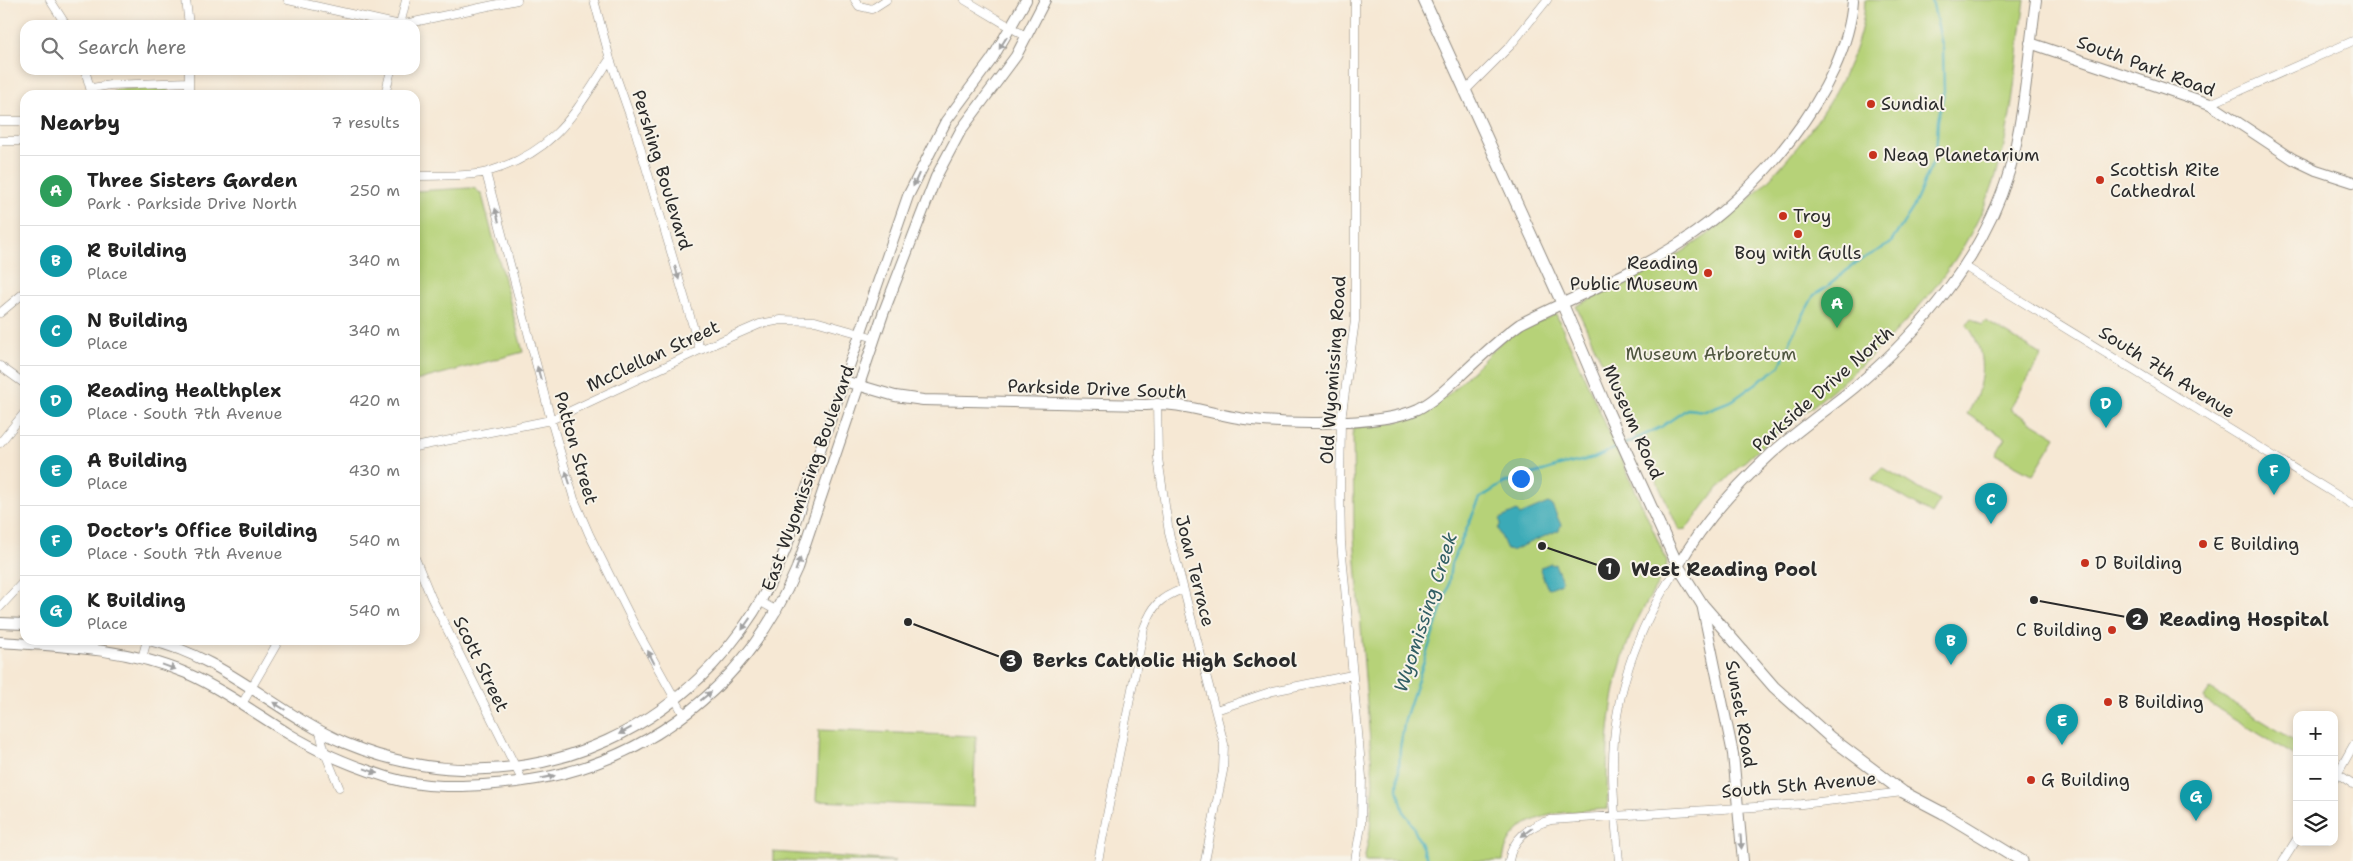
<!DOCTYPE html>
<html lang="en">
<head>
<meta charset="utf-8">
<style>
  body { margin:0; font-family:"Shantell Sans",sans-serif; background:#f2f2f2; color:#222 }
  .controls { position:absolute; right:15px; bottom:15px; display:grid; overflow:hidden; border-radius:10px; box-shadow:0 2px 8px #0003 }
  .controls button { width:45px; height:45px; display:grid; place-items:center; padding:0; border:0; border-bottom:1px solid #e0e0e0; background:#fff; color:#222; font:25px sans-serif }
  .you { position:absolute; left:1520px; top:478px; width:18px; height:18px; margin:-12px; border:4px solid #fff; border-radius:50%; background:#1a73e8; box-shadow:0 0 0 8px #1a73e833 }
  .badge { display:grid; place-items:center; width:32px; height:32px; border-radius:50%; background:#d93025; color:#fff; font-size:16px; font-weight:700 }
  .pin { position:absolute; translate:-50% -41px; filter:drop-shadow(0 1px 2px #0008) }
  .pin::after { content:''; position:absolute; top:26px; width:18px; height:15px; background:inherit; clip-path:polygon(0 0,100% 0,50% 100%) }
  .list { margin:0; padding:0; list-style:none }
  h2 { display:flex; justify-content:space-between; align-items:center; height:65px; margin:0; padding:0 20px; font-size:21px }
  h2 small { font-size:16px; font-weight:400; color:#767676 }
  .list li { display:grid; grid-template-columns:32px 1fr auto; gap:15px; align-items:center; box-sizing:border-box; height:70px; padding:0 20px; border-top:1px solid #e0e0e0 }
  .list b { display:block; font-size:19px; white-space:nowrap }
  .list p { margin:0; font-size:16px; white-space:nowrap; color:#767676 }
  .list em { font-size:16px; font-style:normal; color:#767676 }
  .icon { flex:none; width:28px; height:28px; fill:none; stroke:currentColor; stroke-width:2; stroke-linecap:round; stroke-linejoin:round }
  .map { position:relative; flex:none; width:2353px; height:861px; overflow:hidden }
  .search { position:absolute; background:#fff; box-shadow:0 2px 8px #0003; left:20px; top:20px; width:400px; height:55px; display:flex; align-items:center; gap:12px; box-sizing:border-box; padding:0 18px; border-radius:15px; color:#767676; font-size:19px }
  .panel { position:absolute; background:#fff; box-shadow:0 2px 8px #0003; left:20px; top:90px; width:400px; height:555px; border-radius:15px }
  .map>svg:first-child { display:block }
  .green { fill:#b6d278; stroke:#707e52 }
  .water { fill:#3aaab7; stroke:#326a71 }
  .lines { fill:none; stroke-linecap:round; stroke-linejoin:round }
  .stream { stroke:#3aaab7; stroke-width:2.5 }
  .minor-casing { stroke:#908a80; stroke-width:9 }
  .tertiary-casing { stroke:#908a80; stroke-width:12 }
  .secondary-casing { stroke:#908a80; stroke-width:13 }
  .minor { stroke:#fff; stroke-width:8 }
  .tertiary { stroke:#fff; stroke-width:10 }
  .secondary { stroke:#fff; stroke-width:11 }
  .oneway { fill:#a0a0a0 }
  .poi-dot { fill:#c8321e; stroke:#f7f3e8; stroke-width:2 }
  .labels { text-anchor:middle; stroke-width:4; stroke-linejoin:round; paint-order:stroke }
  .street-label { font-size:18px; fill:#2b2b2b; stroke:#f7f3e8 }
  .poi-label { font-size:18px; fill:#2b2b2b; stroke:#f7f3e8; text-anchor:start }
  .park-label { font-size:18px; fill:#4e553e; stroke:#f7f3e8 }
  .water-label { font-size:19px; font-style:italic; fill:#315e63; stroke:#f7f3e8 }
  .leader { fill:none; stroke:#2b2b2b; stroke-width:2 }
  .callout-dot { fill:#2b2b2b; stroke:#f7f3e8; stroke-width:2 }
  .mark-label { font-size:15px; text-anchor:middle; font-weight:bold; fill:#fff }
  .callout-label { font-size:19px; text-anchor:middle; font-weight:bold; fill:#2b2b2b; stroke:#f7f3e8; stroke-width:4; stroke-linejoin:round; paint-order:stroke }
</style>
</head>
<body>
<div class="map">
<svg width="2353" height="861" viewBox="0 0 2353 861">
  <rect width="100%" height="100%" fill="#f7f3e8"/>
  <filter id="ink" filterUnits="userSpaceOnUse"><feTurbulence type="fractalNoise" baseFrequency=".02" numOctaves="2"/><feDisplacementMap in="SourceGraphic" scale="10" xChannelSelector="R" yChannelSelector="G"/><feConvolveMatrix kernelMatrix="1 2 1 2 8 2 1 2 1" color-interpolation-filters="sRGB"/></filter>
  <filter id="wash" filterUnits="userSpaceOnUse"><feTurbulence type="fractalNoise" baseFrequency=".0096" numOctaves="4" result="noise"/><feDisplacementMap in="SourceGraphic" scale="20" xChannelSelector="R" yChannelSelector="G"/><feGaussianBlur stdDeviation="1.12" result="paint"/><feColorMatrix in="noise" values="0 0 0 0 0 0 0 0 0 0 0 0 0 0 0 0 0 1.4 0 .05"/><feComposite in="paint" operator="in"/></filter>
  <g filter="url(#wash)">
    <rect width="100%" height="100%" fill="#f6e8d4"/>
    <path class="green" d="M1865,0H2025C2015,66 2013,138 1987,200C1952,284 1882,350 1813,406C1796,420 1778,431 1762,446C1744,462 1726,478 1711,497C1702,507 1695,520 1686,529L1679,530L1576,306C1618,287 1659,269 1697,242C1765,196 1863,86 1865,0Z
      M165,88L174,95H108L117,89Z
      M470,188L476,189L482,195L523,352L415,381V191Z
      M1556,314L1667,561L1666,569C1656,588 1643,607 1634,627C1609,685 1605,747 1608,809C1569,812 1509,810 1503,861H1364L1370,831L1373,780L1354,537L1353,426L1397,422L1424,412L1447,396L1506,337Z
      M1971,318L1982,325L1986,321L2042,355L2010,409L2056,437L2033,475L1996,455L2005,438L1967,414C1985,387 1988,350 1966,324Z
      M1882,467L1940,501L1932,514L1872,479Z
      M2210,689L2297,742V757L2207,702L2204,698Z
      M819,730L976,736L973,807L816,801Z
      M773,852L896,861H773Z"/>
    <path class="water" d="M1548,503L1552,505L1561,525L1559,530L1511,551L1507,550L1498,529L1501,523L1499,519L1517,511L1520,515Z
      M1551,563L1552,565L1555,564L1562,581L1560,584L1550,588L1547,587L1540,570L1541,567Z"/>
    <g class="lines">
      <path class="stream" d="M1625,444L1661,427L1687,409L1705,411L1733,400L1779,367L1788,349L1791,338L1814,295L1828,286L1857,262L1890,244L1913,208L1936,155L1938,120L1944,92L1943,49L1932,0
        M1428,861L1410,820L1404,813L1398,789L1400,748L1405,719L1448,588L1451,564L1480,498L1504,483L1559,466L1594,458L1620,446"/>
    </g>
  </g>
  <g filter="url(#ink)">
    <g class="lines">
      <g class="minor-casing">
        <path id="minor" d="M50,0L66,25
          M186,0L189,25
          M288,0L400,25L517,0
          M594,0L610,59L635,130L700,350
          M855,0L859,6L872,9L886,0
          M965,0L1027,37
          M400,25L406,0
          M85,70L92,95
          M92,88L110,85L189,82
          M1464,92L1510,46L1547,0
          M189,95V70
          M385,95L391,70
          M2210,104L2353,41
          M0,121H25
          M0,141H25
          M486,173L551,420L574,499L589,534L639,634L684,715
          M415,176C435,175 469,177 487,172C555,153 574,114 610,59
          M1964,266L2353,505
          M0,313L25,292
          M0,366L25,384
          M1157,403L1158,458L1169,533L1224,744L1223,771L1205,861
          M0,443L25,412
          M415,447L551,420L700,350L760,324L781,320L815,321L875,338
          M415,558L431,597L523,782
          M761,602L777,611
          M0,607L25,580
          M142,658L147,640
          M242,704L279,640
          M1216,710L1273,691L1352,675
          M320,732L325,753L339,787
          M2338,774L2353,784
          M2334,780L2353,746
          M1098,861L1144,628C1153,605 1159,598 1183,589
          M1355,861L1361,826L1362,777L1341,543L1340,488L1341,420L1355,321V0
          M1509,861C1512,839 1530,825 1551,820L1802,804L1903,792
          M1619,861C1616,831 1613,800 1613,770C1612,696 1638,627 1678,566
          M2283,861L2297,839"/>
      </g>
      <g class="tertiary-casing">
        <path id="tertiary" d="M2030,43L2210,104L2293,159L2316,170L2353,182
          M844,381L895,396L923,400L1146,405C1176,401 1204,412 1233,417C1276,425 1379,427 1418,409C1434,401 1447,388 1460,376C1479,358 1499,339 1520,324C1573,297 1630,275 1680,243C1754,196 1847,91 1853,0
          M1678,566C1702,524 1736,486 1772,453C1798,430 1828,409 1855,387C1921,331 1984,256 2009,172C2025,116 2028,57 2036,0
          M1702,604L1733,754L1743,861
          M0,623L25,624
          M149,640C223,656 277,714 345,743C525,818 716,727 786,548L908,196L946,121L992,59L1026,0
          M0,642C63,646 127,648 186,673C222,689 255,713 289,734C320,753 355,767 390,778C424,788 460,787 495,784C632,775 743,695 797,568L883,314L936,177L961,130L1016,56L1045,0"/>
      </g>
      <g class="secondary-casing">
        <path id="secondary" d="M1424,0L1562,303L1608,412L1678,566L1702,604L1774,687L1831,738L1903,792L1943,813L2022,861"/>
      </g>
      <use href="#minor" class="minor"/>
      <use href="#tertiary" class="tertiary"/>
      <use href="#secondary" class="secondary"/>
    </g>
    <defs><path id="oneway-solid" d="M-6-.8H1V-3.2L6.5 0L1 3.2V.8H-6Z" transform="scale(1.25)"/></defs>
    <g class="oneway">
      <use href="#oneway-solid" transform="translate(1003 43) rotate(122)"/>
      <use href="#oneway-solid" transform="translate(916 180) rotate(114)"/>
      <use href="#oneway-solid" transform="translate(497 215) rotate(-105)"/>
      <use href="#oneway-solid" transform="translate(677 273) rotate(74)"/>
      <use href="#oneway-solid" transform="translate(539 373) rotate(-105)"/>
      <use href="#oneway-solid" transform="translate(568 478) rotate(-108)"/>
      <use href="#oneway-solid" transform="translate(798 564) rotate(-70)"/>
      <use href="#oneway-solid" transform="translate(746 624) rotate(125)"/>
      <use href="#oneway-solid" transform="translate(651 657) rotate(-117)"/>
      <use href="#oneway-solid" transform="translate(169 667) rotate(20)"/>
      <use href="#oneway-solid" transform="translate(706 696) rotate(-40)"/>
      <use href="#oneway-solid" transform="translate(279 706) rotate(-148)"/>
      <use href="#oneway-solid" transform="translate(625 731) rotate(152)"/>
      <use href="#oneway-solid" transform="translate(371 771) rotate(20)"/>
      <use href="#oneway-solid" transform="translate(548 777) rotate(-11)"/>
      <use href="#oneway-solid" transform="translate(1527 832) rotate(142)"/>
      <use href="#oneway-solid" transform="translate(1741 842) rotate(86)"/>
    </g>
  </g>
  <g class="poi-dot">
    <circle cx="1871" cy="104" r="5"/>
    <circle cx="1873" cy="155" r="5"/>
    <circle cx="2100" cy="180" r="5"/>
    <circle cx="1783" cy="216" r="5"/>
    <circle cx="1798" cy="234" r="5"/>
    <circle cx="1708" cy="273" r="5"/>
    <circle cx="2203" cy="544" r="5"/>
    <circle cx="2085" cy="563" r="5"/>
    <circle cx="2112" cy="630" r="5"/>
    <circle cx="2108" cy="702" r="5"/>
    <circle cx="2031" cy="780" r="5"/>
  </g>
  <g class="labels">
    <g class="street-label">
      <text transform="translate(2146 66) rotate(20)" y="6">South Park Road</text>
      <text transform="translate(662 170) rotate(73)" y="6">Pershing Boulevard</text>
      <text transform="translate(653 356) rotate(-25)" y="6">McClellan Street</text>
      <text transform="translate(1333 370) rotate(-86)" y="6">Old Wyomissing Road</text>
      <text transform="translate(2167 372) rotate(32)" y="6">South 7th Avenue</text>
      <text transform="translate(1097 389) rotate(2)" y="6">Parkside Drive South</text>
      <text transform="translate(1823 389) rotate(-41)" y="6">Parkside Drive North</text>
      <text transform="translate(1633 422) rotate(66)" y="6">Museum Road</text>
      <text transform="translate(576 448) rotate(74)" y="6">Patton Street</text>
      <text transform="translate(808 478) rotate(-70)" y="6">East Wyomissing Boulevard</text>
      <text transform="translate(1195 571) rotate(76)" y="6">Joan Terrace</text>
      <text transform="translate(481 664) rotate(64)" y="6">Scott Street</text>
      <text transform="translate(1741 714) rotate(80)" y="6">Sunset Road</text>
      <text transform="translate(1799 785) rotate(-5)" y="6">South 5th Avenue</text>
    </g>
    <g class="poi-label">
      <text x="1881" y="110">Sundial</text>
      <text x="1883" y="161">Neag Planetarium</text>
      <text x="2110" y="176">Scottish Rite<tspan x="2110" dy="21">Cathedral</tspan></text>
      <text x="1793" y="222">Troy</text>
      <text x="1798" y="259" text-anchor="middle">Boy with Gulls</text>
      <text x="1698" y="269" text-anchor="end">Reading<tspan x="1698" dy="21">Public Museum</tspan></text>
      <text x="2213" y="550">E Building</text>
      <text x="2095" y="569">D Building</text>
      <text x="2102" y="636" text-anchor="end">C Building</text>
      <text x="2118" y="708">B Building</text>
      <text x="2041" y="786">G Building</text>
    </g>
    <g class="park-label">
      <text x="1711" y="360">Museum Arboretum</text>
    </g>
    <g class="water-label">
      <text transform="translate(1425 612) rotate(-72)" y="7">Wyomissing Creek</text>
    </g>
  </g>
  <path class="leader" d="M1542 546L1609 569M2034 600L2137 619M908 622L1011 661"/>
  <g class="callout-dot">
    <circle cx="1542" cy="546" r="5"/>
    <circle cx="2034" cy="600" r="5"/>
    <circle cx="908" cy="622" r="5"/>
    <circle cx="1609" cy="569" r="12"/>
    <circle cx="2137" cy="619" r="12"/>
    <circle cx="1011" cy="661" r="12"/>
  </g>
  <g class="mark-label">
    <text x="1609" y="574">1</text>
    <text x="2137" y="625">2</text>
    <text x="1011" y="666">3</text>
  </g>
  <g class="callout-label">
    <text x="1724" y="576">West Reading Pool</text>
    <text x="2244" y="626">Reading Hospital</text>
    <text x="1165" y="667">Berks Catholic High School</text>
  </g>
</svg>
<div class="controls">
<button>+</button>
<button>−</button>
<button><svg class="icon" aria-label="layers" viewBox="0 0 24 24"><path d="M12 4l9 5-9 5-9-5zM3 14l9 5 9-5"/></svg></button>
</div>
<div class="you"></div>
<div class="pin badge" style="left:1837px;top:328px;background:#2e9e5b">A</div>
<div class="pin badge" style="left:1951px;top:665px;background:#0f9aa8">B</div>
<div class="pin badge" style="left:1991px;top:524px;background:#0f9aa8">C</div>
<div class="pin badge" style="left:2106px;top:428px;background:#0f9aa8">D</div>
<div class="pin badge" style="left:2062px;top:745px;background:#0f9aa8">E</div>
<div class="pin badge" style="left:2274px;top:495px;background:#0f9aa8">F</div>
<div class="pin badge" style="left:2196px;top:821px;background:#0f9aa8">G</div>
<div class="search"><svg class="icon" aria-label="search" viewBox="0 0 24 24"><circle cx="10" cy="10" r="6"/><path d="M15 15l6 6"/></svg>Search here</div>
<section class="panel">
<h2>Nearby<small>7 results</small></h2>
<ul class="list">
<li><span class="badge" style="background:#2e9e5b">A</span><div><b>Three Sisters Garden</b><p>Park · Parkside Drive North</p></div><em>250 m</em></li>
<li><span class="badge" style="background:#0f9aa8">B</span><div><b>R Building</b><p>Place</p></div><em>340 m</em></li>
<li><span class="badge" style="background:#0f9aa8">C</span><div><b>N Building</b><p>Place</p></div><em>340 m</em></li>
<li><span class="badge" style="background:#0f9aa8">D</span><div><b>Reading Healthplex</b><p>Place · South 7th Avenue</p></div><em>420 m</em></li>
<li><span class="badge" style="background:#0f9aa8">E</span><div><b>A Building</b><p>Place</p></div><em>430 m</em></li>
<li><span class="badge" style="background:#0f9aa8">F</span><div><b>Doctor's Office Building</b><p>Place · South 7th Avenue</p></div><em>540 m</em></li>
<li><span class="badge" style="background:#0f9aa8">G</span><div><b>K Building</b><p>Place</p></div><em>540 m</em></li>
</ul>
</section>
</div>
</body>
</html>
